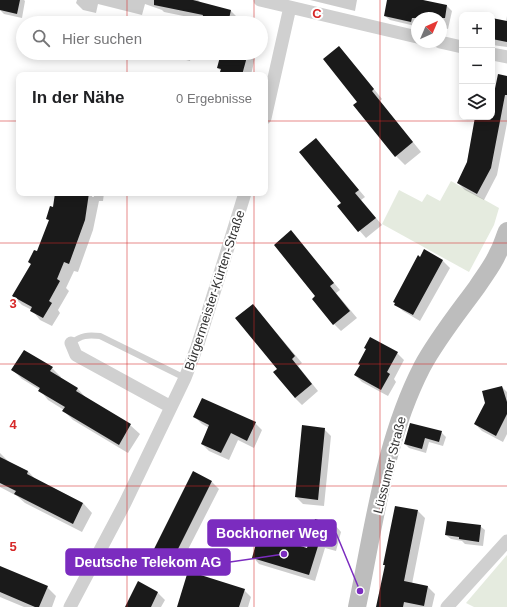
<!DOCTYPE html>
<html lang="de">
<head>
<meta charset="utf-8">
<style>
  body { margin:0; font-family:Arial,sans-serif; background:#f2f2f2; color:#202124 }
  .controls { position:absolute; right:12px; top:12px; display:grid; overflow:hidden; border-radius:8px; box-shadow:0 2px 10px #0003 }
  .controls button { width:36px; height:36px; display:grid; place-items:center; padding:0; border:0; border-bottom:1px solid #e0e0e0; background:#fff; color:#202124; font:20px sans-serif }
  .compass { position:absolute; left:411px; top:12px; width:36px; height:36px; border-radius:50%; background:#fff; box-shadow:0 2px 10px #0003; rotate:44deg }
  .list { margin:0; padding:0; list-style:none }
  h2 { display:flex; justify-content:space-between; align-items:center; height:52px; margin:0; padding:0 16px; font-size:17px }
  h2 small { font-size:13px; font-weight:400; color:#757577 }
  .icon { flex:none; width:22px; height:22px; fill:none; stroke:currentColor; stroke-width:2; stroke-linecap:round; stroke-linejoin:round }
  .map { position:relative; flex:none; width:507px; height:607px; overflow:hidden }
  .search { position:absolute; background:#fff; box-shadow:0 2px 10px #0003; left:16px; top:16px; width:252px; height:44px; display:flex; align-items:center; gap:10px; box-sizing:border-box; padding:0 14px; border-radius:22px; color:#757577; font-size:15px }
  .panel { position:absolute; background:#fff; box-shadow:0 2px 10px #0003; left:16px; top:72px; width:252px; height:124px; border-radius:8px }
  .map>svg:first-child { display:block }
  .green { fill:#e5ebdf }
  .shadow { fill:#0003 }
  .building { fill:#1a1a1a }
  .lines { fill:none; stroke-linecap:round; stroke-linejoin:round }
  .lane { stroke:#d0d0d0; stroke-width:6 }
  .street { stroke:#d0d0d0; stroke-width:13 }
  .secondary { stroke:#bdbdbd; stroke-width:18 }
  .grid { fill:none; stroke:#d62828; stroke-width:1; stroke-opacity:0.55 }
  .labels { text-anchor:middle; stroke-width:4; stroke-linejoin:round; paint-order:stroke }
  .street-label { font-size:13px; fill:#333; stroke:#fff }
  .grid-label { font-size:13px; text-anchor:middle; font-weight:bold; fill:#d62828; stroke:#fff; stroke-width:4; stroke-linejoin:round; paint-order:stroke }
  .leader { fill:none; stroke:#7b2cbf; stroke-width:1.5 }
  .callout-dot { fill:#7b2cbf; stroke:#fff; stroke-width:1.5 }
  .callout { fill:#7b2cbf; stroke:#7b2cbf; stroke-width:1.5 }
  .callout-label { font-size:14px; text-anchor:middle; font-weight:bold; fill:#fff }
</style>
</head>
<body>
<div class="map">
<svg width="507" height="607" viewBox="0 0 507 607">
  <rect width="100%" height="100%" fill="#fff"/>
  <path class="green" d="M451,181L499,208L494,225L469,272L382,224L399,190L422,202L427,194L440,201Z
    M507,555V607H474L466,603Z"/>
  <path class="shadow" d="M2,0H24L25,1L22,18L4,14L0,10Z
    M77,0H198L201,3L231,11L238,18L237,20L248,23H202L203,20L164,12L162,10L145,4L142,15L98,4L96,13L83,10L76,3Z
    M310,0H357L355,11Z
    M388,0H421L447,6L452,11L448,29L441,27V18H417L415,26L390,20L385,16Z
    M507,16V47L492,45V19L506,22Z
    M339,47L348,57L382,99L380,101L421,152L405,165L396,156L359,102Z
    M159,53H192L190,61Z
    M222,53H256L251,75H220L221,71L218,68Z
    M507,77V123L497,175L484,200L465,190L458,183L467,163L476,117H492V104Z
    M316,139L365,197L361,200L382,225L366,238L338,206L342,203Z
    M56,193H92V197H94V193H104L103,201H99L93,230L78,272L74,271L66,288L69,291L58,310L60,313L52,326L40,320L32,310L22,305L13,296L37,253L50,221L47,219L54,208Z
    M291,232L340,290L336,293L357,318L341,331L334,324Z
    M425,251L443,261L450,268L420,321L403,311L396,304Z
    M253,305L302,363L298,366L318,391L302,405L295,398L279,369Z
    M397,353L404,360L394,379L396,382L388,396L362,382L355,375L361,365Z
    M52,368L61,377L60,379L78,389L87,399L130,425L140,434L128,453L73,420L64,411V410L48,400L40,390L22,379L13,370Z
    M502,387L507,392V434L503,442L482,431L475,424Z
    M195,417L255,423L262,430L254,448L238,440L229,460L209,451L202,444L209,428L202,424Z
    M324,429L331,436L324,506L303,504L296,497Z
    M441,432L446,437L443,446L429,442L426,453L409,448L405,444Z
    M0,453L10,463L28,471L35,479L83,503L92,513L82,532L25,503L17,496L0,487Z
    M212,482L219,489L175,575L157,566L150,559Z
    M418,511L425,518L412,584L428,587L435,594L432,607H377L386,567L384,565Z
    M335,525L341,532L336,551L325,548L315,581L259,564L253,557L308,549Z
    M480,526L485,530L483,546L465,544L462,541L451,539L446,535Z
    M0,567L47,587L56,596L52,607H24L0,597Z
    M138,583L158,593L165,600L161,607H126Z
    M244,590L251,597L248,607H178Z"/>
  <path class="building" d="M0,0H20L17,14L0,10Z
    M154,0H193L231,10L228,23H201L203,15L154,5Z
    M387,0H423L447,5L445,18H412L411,22L384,16Z
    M492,18L507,21V42L492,39Z
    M339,46L374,89L372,91L413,142L395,157L353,105L357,102L323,59Z
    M221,53H248L242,75H219L221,69L217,68Z
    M498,74L507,76V95H505L491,168L477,194L457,183L467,162L475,117H492V103Z
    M316,138L359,190L355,193L376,218L358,232L337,206L341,203L299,152Z
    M55,193H89L85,220L69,264L64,262L57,279L60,281L49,301L52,303L43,318L30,311L32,307L12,296L31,264L28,262L34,250L37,251L49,220L46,219L50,206L53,207Z
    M291,230L334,283L330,286L350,311L333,325L312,299L315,296L274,245Z
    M424,249L443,260L413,315L394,305L395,303L393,302L418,255L420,257Z
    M253,304L295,356L292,359L312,384L295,398L273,372L277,369L235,318Z
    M370,337L398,352L387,372L390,374L381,390L354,375L360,365L358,364L366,349L364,348Z
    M24,350L53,367L50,371L78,388L76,391L131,424L119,445L62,411L65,407L38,391L40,388L11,370Z
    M502,386L507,402V414L496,436L474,424L485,403L482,391Z
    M202,398L256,422L247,441L231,433L221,453L201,444L209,425L193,417Z
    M410,423L442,431L439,442L425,438L422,449L404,444Z
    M302,425L325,428L318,500L295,497Z
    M0,457L28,471L27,474L83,503L73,524L14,494L16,491L0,483Z
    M193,471L212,481L168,569L149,559Z
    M395,506L418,510L404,581L428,586L424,606L404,602L403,607H376L385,565H383Z
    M315,519L335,525L329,546L319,543L309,575L252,558L259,533L307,548Z
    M447,521L481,525L479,542L459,539V537L445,535Z
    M0,566L48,586L39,607H35L0,592Z
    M188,571L245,589L239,607H177Z
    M138,581L158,592L151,607H125Z"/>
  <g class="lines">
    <path class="lane" d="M71,343C82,335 87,335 100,336L185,378"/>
    <path class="street" d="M260,0L417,37
      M440,42L462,47
      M492,54L507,57
      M265,118L290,7
      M71,343L76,355L171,407
      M70,607L125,503L185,378L197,347L245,193
      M447,607L507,541"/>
    <path class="secondary" d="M357,607C374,527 384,441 422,367C437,339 458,313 477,287C484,276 493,265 498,253C502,246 504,238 507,231"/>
  </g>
  <path class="grid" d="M127,0V23M254,0V23M380,0V607M127,53V75M254,53V75M0,121H19M265,121H507M127,193V607M254,193V607M0,243H507M0,364H507M0,486H507"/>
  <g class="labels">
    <g class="street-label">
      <text transform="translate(214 290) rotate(-72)" y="5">Bürgermeister-Kürten-Straße</text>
      <text transform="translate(389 465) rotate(-76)" y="5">Lüssumer Straße</text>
    </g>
  </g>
  <g class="grid-label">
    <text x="317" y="18">C</text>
    <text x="13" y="308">3</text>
    <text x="13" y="429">4</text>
    <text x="13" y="551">5</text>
  </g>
  <path class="leader" d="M360 591L336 533M284 554L230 562"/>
  <g class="callout-dot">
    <circle cx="360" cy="591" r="4"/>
    <circle cx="284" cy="554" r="4"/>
  </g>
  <g class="callout">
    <rect x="208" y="520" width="128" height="26" rx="4"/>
    <rect x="66" y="549" width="164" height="26" rx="4"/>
  </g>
  <g class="callout-label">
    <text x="272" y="538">Bockhorner Weg</text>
    <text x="148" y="567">Deutsche Telekom AG</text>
  </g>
</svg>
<div class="controls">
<button>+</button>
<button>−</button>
<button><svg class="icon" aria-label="layers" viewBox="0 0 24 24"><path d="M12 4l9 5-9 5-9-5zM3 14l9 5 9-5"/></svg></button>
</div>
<svg class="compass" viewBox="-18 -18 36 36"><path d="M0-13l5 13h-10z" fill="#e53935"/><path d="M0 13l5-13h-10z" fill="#757577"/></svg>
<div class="search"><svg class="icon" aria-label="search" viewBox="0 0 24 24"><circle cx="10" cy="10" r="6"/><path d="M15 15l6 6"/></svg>Hier suchen</div>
<section class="panel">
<h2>In der Nähe<small>0 Ergebnisse</small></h2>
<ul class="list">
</ul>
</section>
</div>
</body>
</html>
